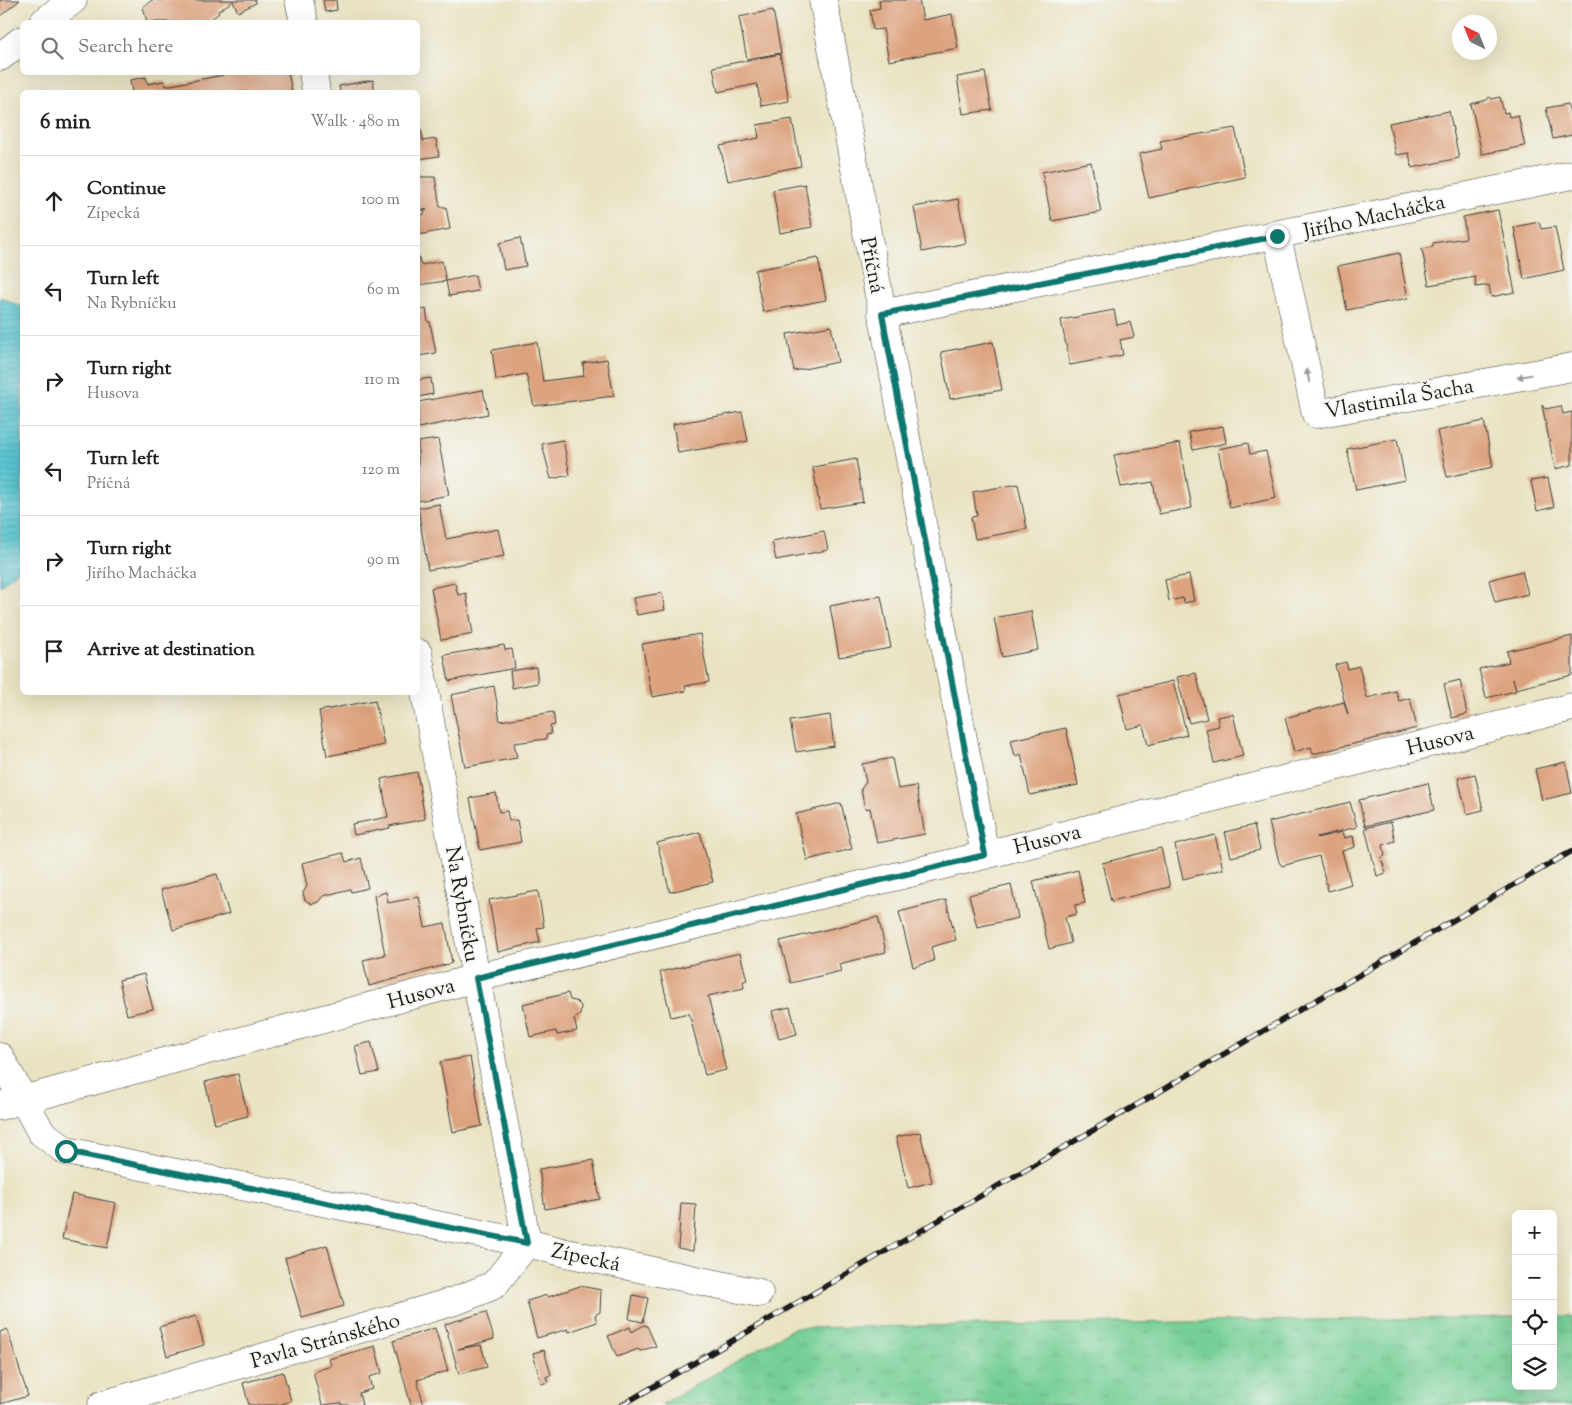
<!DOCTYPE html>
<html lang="en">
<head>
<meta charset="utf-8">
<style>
  body { margin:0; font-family:"Sorts Mill Goudy",serif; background:#f2f2f2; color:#202124 }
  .controls { position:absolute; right:15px; bottom:15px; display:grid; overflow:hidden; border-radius:8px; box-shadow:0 5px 20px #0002 }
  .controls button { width:45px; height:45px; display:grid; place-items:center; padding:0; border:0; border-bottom:1px solid #e0e0e0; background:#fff; color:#202124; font:25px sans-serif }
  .compass { position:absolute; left:1452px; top:15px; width:45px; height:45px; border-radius:50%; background:#fff; box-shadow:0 5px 20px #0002; rotate:317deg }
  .stop { position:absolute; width:15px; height:15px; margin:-11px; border:4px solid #0f766e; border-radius:50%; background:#fff }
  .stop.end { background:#0f766e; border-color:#fff; box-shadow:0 1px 5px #0008 }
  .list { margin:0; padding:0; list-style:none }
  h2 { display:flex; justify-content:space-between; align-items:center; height:65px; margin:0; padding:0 20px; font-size:21px }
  h2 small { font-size:16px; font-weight:400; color:#757577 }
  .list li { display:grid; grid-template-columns:32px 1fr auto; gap:15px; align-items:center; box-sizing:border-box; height:90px; padding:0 20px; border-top:1px solid #e0e0e0 }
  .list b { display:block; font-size:19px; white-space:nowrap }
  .list p { margin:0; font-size:16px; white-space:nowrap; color:#757577 }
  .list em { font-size:16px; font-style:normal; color:#757577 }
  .icon { flex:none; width:28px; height:28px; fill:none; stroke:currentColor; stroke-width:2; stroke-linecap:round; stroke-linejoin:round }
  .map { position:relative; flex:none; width:1572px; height:1405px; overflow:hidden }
  .search { position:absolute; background:#fff; box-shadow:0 5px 20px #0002; left:20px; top:20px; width:400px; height:55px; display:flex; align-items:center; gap:12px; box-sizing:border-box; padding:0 18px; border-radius:8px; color:#757577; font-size:19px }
  .panel { position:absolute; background:#fff; box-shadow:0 5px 20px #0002; left:20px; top:90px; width:400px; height:605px; border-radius:8px }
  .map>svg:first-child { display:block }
  .grass { fill:url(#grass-tufts); stroke:#497659 }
  .water { fill:url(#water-rules); stroke:#3b7177 }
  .building { fill:#dda37f }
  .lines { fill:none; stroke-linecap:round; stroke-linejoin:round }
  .street-casing { stroke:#3b3a35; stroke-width:29 }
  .secondary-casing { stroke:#3b3a35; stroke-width:29 }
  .street { stroke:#fff; stroke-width:28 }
  .secondary { stroke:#fff; stroke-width:28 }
  .rail-casing { stroke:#1c1c1c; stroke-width:5.5 }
  .rail { stroke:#f6f6f2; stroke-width:4; stroke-dasharray:11; stroke-linecap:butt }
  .oneway { fill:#999 }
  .route { stroke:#0f766e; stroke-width:6 }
  .labels { text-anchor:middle; stroke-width:4; stroke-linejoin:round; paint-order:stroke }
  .street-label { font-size:21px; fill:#1c1c1c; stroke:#f6f6f2 }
</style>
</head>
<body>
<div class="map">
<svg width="1572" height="1405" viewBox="0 0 1572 1405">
  <defs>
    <pattern id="grass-tufts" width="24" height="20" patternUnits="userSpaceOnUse" patternTransform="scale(1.25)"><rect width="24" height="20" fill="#76cf96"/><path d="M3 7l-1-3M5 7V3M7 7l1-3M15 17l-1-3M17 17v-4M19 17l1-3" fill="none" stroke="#66b181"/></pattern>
    <pattern id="water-rules" width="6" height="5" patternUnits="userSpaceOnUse" patternTransform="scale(1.25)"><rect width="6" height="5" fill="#5ac6d2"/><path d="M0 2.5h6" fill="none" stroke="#4eaab4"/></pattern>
  </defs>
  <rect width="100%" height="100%" fill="#f6f6f2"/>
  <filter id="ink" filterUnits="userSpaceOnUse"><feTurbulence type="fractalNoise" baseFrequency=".02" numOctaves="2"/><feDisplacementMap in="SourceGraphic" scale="10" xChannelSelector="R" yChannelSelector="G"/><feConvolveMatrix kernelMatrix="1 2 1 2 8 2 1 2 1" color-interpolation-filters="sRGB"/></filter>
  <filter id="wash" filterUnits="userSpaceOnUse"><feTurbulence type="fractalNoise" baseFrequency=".0096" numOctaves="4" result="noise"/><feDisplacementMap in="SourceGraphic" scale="20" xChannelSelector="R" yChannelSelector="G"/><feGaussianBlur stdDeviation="1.12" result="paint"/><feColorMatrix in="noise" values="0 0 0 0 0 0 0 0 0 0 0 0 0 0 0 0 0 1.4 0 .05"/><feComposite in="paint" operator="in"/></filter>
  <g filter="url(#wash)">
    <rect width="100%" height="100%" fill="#eae3c3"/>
    <path class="grass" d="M1553,1316H1572V1405H661L794,1328L1516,1317V1386H1553Z"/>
    <path class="water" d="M0,297L22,307V567L0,586Z"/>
    <g id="blocks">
      <path class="building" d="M0,0H20L0,16Z
        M152,0H255L256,3L238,12L233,1L218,11L219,13L207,22H147L143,7Z
        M323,0H336L337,10L325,12Z
        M879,0H919L923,20L952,14L958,48L889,61L883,29L873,30L870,10L880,8Z
        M773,10L781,53L747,59L739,17Z
        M780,54L789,101L761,106L757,84L718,92L713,67Z
        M223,72H288L292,92H224L223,91L213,92H132L130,80L146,77L148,84L164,81L166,86L223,75Z
        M985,72L992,110L963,114L957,77Z
        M373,80L375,92H340L339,86Z
        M1489,97L1492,99L1500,97L1504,113L1508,112L1509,117L1518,115L1525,146L1482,154L1471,104L1487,100Z
        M1568,104L1572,125V135L1553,139L1546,108Z
        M1449,111L1459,158L1412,168L1409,153L1396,155L1389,123Z
        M792,119L801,166L728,181L720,146L759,138L757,125Z
        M1235,128L1245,177L1149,198L1139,154L1162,149L1160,141Z
        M418,130H421L423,141L436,139L439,156L418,159Z
        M1091,162L1101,212L1052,221L1042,172Z
        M420,174L421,177H435L440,207H446L450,229L418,235V215L425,214L424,210H427H418V175Z
        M805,184L812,227L780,233L773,190Z
        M958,199L966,243L922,252L914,207Z
        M1498,210L1515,292L1491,297L1489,285L1476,287L1475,277L1429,285L1422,249L1433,247V243L1466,238L1463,217Z
        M1539,222L1541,229L1555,227L1564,270L1524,279L1514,227Z
        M520,238L526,266L504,270L499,243Z
        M1399,253L1408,298L1347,310L1338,266Z
        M418,255L421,265L442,261L446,281L418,285Z
        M818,258L826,300L763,312L755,270Z
        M475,275L478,291L449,296L446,281Z
        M426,309L428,322H430L436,353L418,356V311Z
        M1114,310L1117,325L1130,322L1134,337L1120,340L1123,355L1070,365L1061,320Z
        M831,326L838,362L794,371L787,334Z
        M537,342L543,381L584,376L583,363L607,359L614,396L534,406L526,374L496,380L492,350Z
        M993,342L1002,390L950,399L941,352Z
        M431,378L433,394L418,397V380Z
        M483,390L488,414L418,428V402Z
        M1542,405L1545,409L1561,406L1563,414L1572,412V465L1555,469Z
        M742,412L748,441L678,453L673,424Z
        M1484,421L1493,467L1447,477L1437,431Z
        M1223,426L1226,443L1193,450L1189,432Z
        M438,439L449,495L418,501V442Z
        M1397,439L1405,480L1356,490L1347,449Z
        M563,440L570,475L551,479L542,444Z
        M1180,443L1192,508L1159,514L1153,482L1121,487L1114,455Z
        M1248,443L1250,454L1266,451L1276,498L1230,508L1218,449Z
        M856,459L863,502L820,509L813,467Z
        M1548,478L1554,507L1537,511L1531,481Z
        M1018,484L1027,529L975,539L971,517L977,516L973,492Z
        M439,504L446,539L498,529L504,556L428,570L418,508Z
        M824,531L828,550L776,560L772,541Z
        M1522,571L1528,594L1495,602L1489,580Z
        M1189,575L1194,601L1184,603L1183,598L1169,601L1165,580Z
        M455,583L458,595L466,593L473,634L441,640L431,588Z
        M662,593L665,610L637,615L633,598Z
        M881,596L891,648L839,657L830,606Z
        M1031,611L1038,650L1002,657L994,618Z
        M700,634L709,682L685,686L686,691L652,697L642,644Z
        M1572,636V675L1516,689L1513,679L1516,691L1486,698L1479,669L1509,662L1507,651Z
        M504,645L505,650L512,649L515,668L449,681L444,655Z
        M1346,662L1348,669L1359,666L1367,698L1396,691L1399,701L1410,698L1417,728L1313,754L1311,747L1294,752L1285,718L1344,702L1348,715L1335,665Z
        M536,667L538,683L512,688L510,671Z
        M1196,673L1207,719L1189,723L1177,677Z
        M1460,680L1467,714L1452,718L1444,684Z
        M1173,681L1187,735L1148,745L1143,725L1127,729L1119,694Z
        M494,686L500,721L553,712L555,725L550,726L551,734L546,735V739L514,743L517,758L465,767L451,695Z
        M375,700L384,745L327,756L319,711Z
        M1233,714L1243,756L1214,763L1206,729L1219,726L1217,717Z
        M830,715L834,746L796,752L790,721Z
        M1066,728L1078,785L1030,795L1021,754L1015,756L1011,740Z
        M892,758L898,789L916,786L925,834L877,843L870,808L865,809L861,789L866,782L862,764Z
        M1566,762L1572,793L1542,800L1535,769Z
        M417,772L425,819L389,826L390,828L354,835L352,824L388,817L381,779Z
        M1475,774L1483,810L1467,814L1458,778Z
        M1428,783L1434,810L1365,826L1359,800Z
        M496,793L499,812L507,811L509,821L517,820L521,842L480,850L470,798Z
        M1350,802L1357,827L1316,837L1317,838L1342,832L1344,838L1353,836L1355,847L1342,851L1351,884L1328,891L1319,856L1282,866L1279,862L1269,822Z
        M841,803L852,849L807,860L796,814Z
        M1391,822L1395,841L1383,845L1385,856L1381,858L1386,873L1377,876L1365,828Z
        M1254,825L1260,850L1231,857L1225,832Z
        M700,832L713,882L670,892L657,843Z
        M1215,835L1223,869L1183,879L1175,845Z
        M1161,848L1170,887L1111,901L1102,863Z
        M343,853L346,862L361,858L368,888L351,892L350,889L323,896L318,902L312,904L305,900L303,893L307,886L302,863Z
        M1078,870L1085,903L1075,905L1077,914L1065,917L1071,943L1049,949L1033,881Z
        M217,874L229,914L173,930L161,890Z
        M1011,885L1018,918L977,927L969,895Z
        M538,891L544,927L537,928L540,942L498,952L489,900Z
        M386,892L388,903L419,897L425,927L445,923L452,963L369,986L363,960L385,955L374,896Z
        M946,900L956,940L931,947L934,961L913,967L899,912Z
        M878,917L886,952L839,964L841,971L791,983L780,941Z
        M740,953L747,980L743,981L744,988L708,996L726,1070L705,1075L689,1013L671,1017L660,972Z
        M144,974L153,1009L127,1015L119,980Z
        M568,993L570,1000L576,1001L581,1006L580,1015L574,1019L577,1031L557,1035L556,1031L530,1037L523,1004Z
        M790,1007L797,1034L779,1039L772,1011Z
        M371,1042L379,1072L362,1075L355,1046Z
        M470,1057L482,1126L453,1132L440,1062Z
        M238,1074L248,1116L215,1124L205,1082Z
        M920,1132L932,1182L908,1188L896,1137Z
        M593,1160L600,1199L545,1209L539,1169Z
        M72,1194L116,1203L107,1248L62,1239Z
        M681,1203L696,1204L693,1251L678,1248Z
        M327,1245L344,1306L302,1318L285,1258Z
        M580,1286L601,1290L600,1312L595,1315L597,1322L569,1332L568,1329L537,1338L527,1301L547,1295L548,1297Z
        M633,1295L648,1298L643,1322L629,1319Z
        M486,1312L494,1339L458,1349L481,1345L487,1367L459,1374L445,1324Z
        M196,1316L204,1345L167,1356L159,1327Z
        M644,1325L647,1326L656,1346L640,1351L638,1349L617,1357L608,1336L630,1327L632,1332Z
        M435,1328L448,1371L417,1380L424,1405H411L393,1341Z
        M7,1329L28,1396L0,1404V1332Z
        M375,1346L382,1373L369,1377L372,1389L359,1393L362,1405H342V1403L322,1405L313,1372L331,1366L329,1359Z
        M544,1350L551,1375L546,1377L548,1382L541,1384L533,1353Z
        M283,1372L291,1401L279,1405H249L243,1383Z"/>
    </g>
  </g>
  <g filter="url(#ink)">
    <use href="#blocks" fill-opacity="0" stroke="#3b3a35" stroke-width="1"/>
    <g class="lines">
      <g class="street-casing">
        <path id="street" d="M299,0L304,22
          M823,0L985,855
          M313,72L316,92
          M1277,236L1316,414L1572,367
          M882,314L1572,175
          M0,1057L41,1132L66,1151L527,1243L566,1253L759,1293
          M0,1106L476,978L985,855L1572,707
          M102,1405L458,1300L494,1285L527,1243L476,978L418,653"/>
      </g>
      <g class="secondary-casing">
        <path id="secondary" d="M44,22L73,0
          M0,57L22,40"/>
      </g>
      <use href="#street" class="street"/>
      <use href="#secondary" class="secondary"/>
      <g class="rail-casing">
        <path id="rail" d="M622,1405L1572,851"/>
      </g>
      <use href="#rail" class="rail"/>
    </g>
    <defs><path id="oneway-solid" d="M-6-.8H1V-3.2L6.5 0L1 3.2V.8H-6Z" transform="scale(1.25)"/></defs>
    <g class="oneway">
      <use href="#oneway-solid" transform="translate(1308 376) rotate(-102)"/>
      <use href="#oneway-solid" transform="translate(1524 376) rotate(170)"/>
    </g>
  </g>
  <g class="lines" filter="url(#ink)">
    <path class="route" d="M66,1151L527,1243L476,978L985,855L882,314L1277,236"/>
  </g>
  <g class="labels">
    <g class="street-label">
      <text transform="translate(1374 216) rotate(-12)" y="7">Jiřího Macháčka</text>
      <text transform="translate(873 265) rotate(79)" y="7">Příčná</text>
      <text transform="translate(1399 398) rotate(-10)" y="7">Vlastimila Šacha</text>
      <text transform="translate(1440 740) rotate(-14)" y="7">Husova</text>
      <text transform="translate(1047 839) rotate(-14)" y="7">Husova</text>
      <text transform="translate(463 904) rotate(80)" y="7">Na Rybníčku</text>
      <text transform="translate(421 993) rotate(-15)" y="7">Husova</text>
      <text transform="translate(586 1257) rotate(12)" y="7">Zípecká</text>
      <text transform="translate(325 1340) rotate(-16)" y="7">Pavla Stránského</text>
    </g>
  </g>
</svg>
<div class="controls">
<button>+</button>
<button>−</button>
<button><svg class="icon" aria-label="locate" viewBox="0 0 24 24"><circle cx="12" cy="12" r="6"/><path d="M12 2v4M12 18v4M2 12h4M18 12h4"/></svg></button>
<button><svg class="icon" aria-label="layers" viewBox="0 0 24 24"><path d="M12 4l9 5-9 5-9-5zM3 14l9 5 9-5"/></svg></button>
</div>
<svg class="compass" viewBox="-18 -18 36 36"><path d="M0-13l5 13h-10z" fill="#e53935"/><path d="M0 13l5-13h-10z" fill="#757577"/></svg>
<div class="stop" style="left:66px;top:1151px"></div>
<div class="stop end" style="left:1277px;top:236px"></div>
<div class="search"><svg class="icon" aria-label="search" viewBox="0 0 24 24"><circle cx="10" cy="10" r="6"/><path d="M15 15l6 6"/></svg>Search here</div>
<section class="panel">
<h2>6 min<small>Walk · 480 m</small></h2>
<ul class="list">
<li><svg class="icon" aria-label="ahead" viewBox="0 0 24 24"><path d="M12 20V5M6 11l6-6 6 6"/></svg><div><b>Continue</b><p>Zípecká</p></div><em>100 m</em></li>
<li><svg class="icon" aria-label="left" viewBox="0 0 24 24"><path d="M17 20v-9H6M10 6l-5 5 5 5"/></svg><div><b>Turn left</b><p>Na Rybníčku</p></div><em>60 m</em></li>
<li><svg class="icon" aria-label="right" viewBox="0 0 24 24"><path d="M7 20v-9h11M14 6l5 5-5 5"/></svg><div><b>Turn right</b><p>Husova</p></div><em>110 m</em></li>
<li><svg class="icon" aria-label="left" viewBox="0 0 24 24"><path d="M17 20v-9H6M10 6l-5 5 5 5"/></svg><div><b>Turn left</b><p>Příčná</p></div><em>120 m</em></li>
<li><svg class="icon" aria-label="right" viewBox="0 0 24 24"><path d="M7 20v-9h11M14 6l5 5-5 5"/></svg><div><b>Turn right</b><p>Jiřího Macháčka</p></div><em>90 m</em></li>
<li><svg class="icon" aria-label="arrive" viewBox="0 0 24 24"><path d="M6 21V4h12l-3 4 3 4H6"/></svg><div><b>Arrive at destination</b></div></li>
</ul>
</section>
</div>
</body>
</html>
